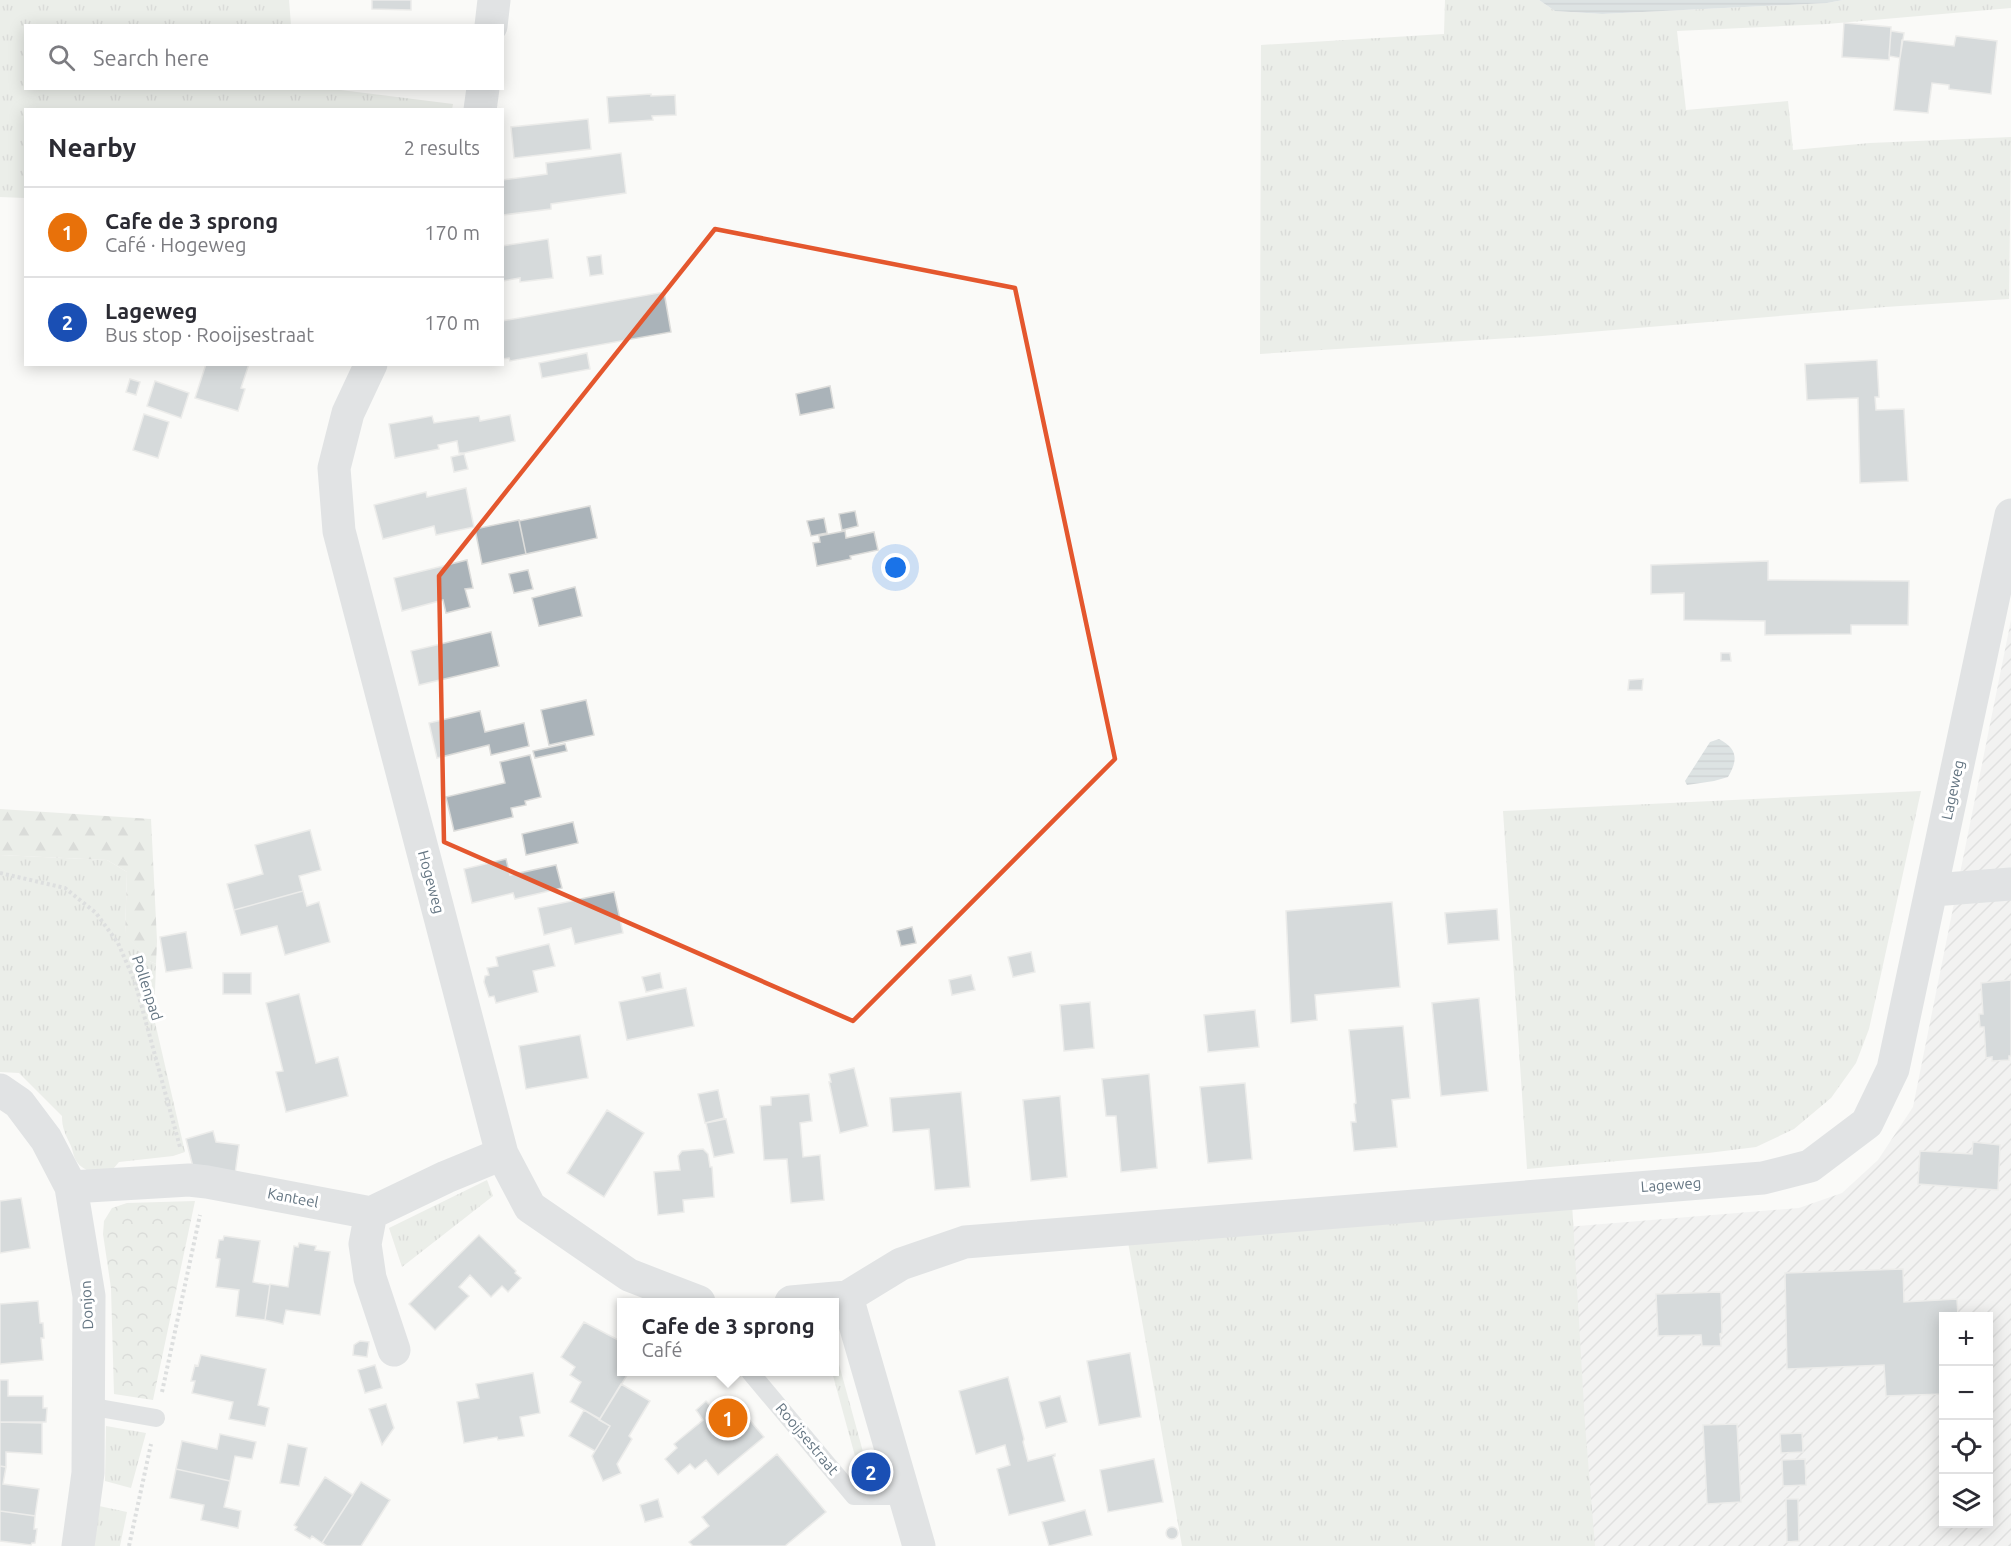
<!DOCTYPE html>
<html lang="en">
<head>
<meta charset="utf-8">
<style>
  body { margin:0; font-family:Ubuntu,sans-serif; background:#f7f7f7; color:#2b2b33 }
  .controls { position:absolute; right:18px; bottom:18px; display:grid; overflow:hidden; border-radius:0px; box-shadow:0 3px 15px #0003 }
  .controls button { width:54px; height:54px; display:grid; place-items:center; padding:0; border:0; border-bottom:2px solid #e1e1e2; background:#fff; color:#2b2b33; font:30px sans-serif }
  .you { position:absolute; left:896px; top:568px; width:21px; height:21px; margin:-15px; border:4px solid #fff; border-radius:50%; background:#1a73e8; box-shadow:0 0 0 9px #1a73e833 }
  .badge { display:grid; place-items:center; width:39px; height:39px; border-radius:50%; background:#0b8043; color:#fff; font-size:20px; font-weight:700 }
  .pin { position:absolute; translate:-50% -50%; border:3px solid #fff; box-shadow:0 2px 6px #0006 }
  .popup { position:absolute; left:617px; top:1298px; width:222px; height:78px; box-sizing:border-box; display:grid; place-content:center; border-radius:0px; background:#fff; filter:drop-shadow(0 2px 4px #0005); font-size:20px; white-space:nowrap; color:#7c7c81 }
  .popup b { font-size:22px; color:#2b2b33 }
  .popup::after { content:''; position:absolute; left:50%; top:100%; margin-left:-12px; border:12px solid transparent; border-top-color:#fff }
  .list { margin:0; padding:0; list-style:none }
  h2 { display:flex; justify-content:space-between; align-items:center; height:78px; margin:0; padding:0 24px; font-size:26px }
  h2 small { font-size:20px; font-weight:400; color:#7c7c81 }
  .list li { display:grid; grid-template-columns:39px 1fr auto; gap:18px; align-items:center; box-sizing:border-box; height:90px; padding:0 24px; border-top:2px solid #e1e1e2 }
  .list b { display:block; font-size:22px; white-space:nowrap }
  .list p { margin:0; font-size:20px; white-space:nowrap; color:#7c7c81 }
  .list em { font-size:20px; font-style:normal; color:#7c7c81 }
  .icon { flex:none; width:33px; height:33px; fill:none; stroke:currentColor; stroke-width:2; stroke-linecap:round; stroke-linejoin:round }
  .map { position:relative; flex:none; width:2011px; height:1546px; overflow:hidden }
  .search { position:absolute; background:#fff; box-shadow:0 3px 15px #0003; left:24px; top:24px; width:480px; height:66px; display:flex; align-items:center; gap:15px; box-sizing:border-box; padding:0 21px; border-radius:0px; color:#7c7c81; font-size:22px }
  .panel { position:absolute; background:#fff; box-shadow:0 3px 15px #0003; left:24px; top:108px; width:480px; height:258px; border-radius:0px }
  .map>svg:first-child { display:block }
  .industrial { fill:url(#industrial-furrows); fill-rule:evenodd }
  .grass { fill:url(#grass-tufts) }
  .forest { fill:url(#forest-firs) }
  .park { fill:url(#park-crowns) }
  .water { fill:url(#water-rules) }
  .building { fill:#aab3b9; stroke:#dcdcda; stroke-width:1.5 }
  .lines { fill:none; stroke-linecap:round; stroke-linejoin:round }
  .path { stroke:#bbbfc2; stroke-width:4; stroke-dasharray:3 3; stroke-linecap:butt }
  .lane { stroke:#c3c8cc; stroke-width:18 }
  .street { stroke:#c3c8cc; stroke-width:33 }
  .marked { fill:none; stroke:#e4572e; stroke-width:4.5; stroke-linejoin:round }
  .labels { text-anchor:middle; stroke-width:6; stroke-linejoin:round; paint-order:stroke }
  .street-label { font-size:15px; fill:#657683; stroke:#fff }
</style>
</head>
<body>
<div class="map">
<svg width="2011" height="1546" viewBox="0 0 2011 1546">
  <defs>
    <pattern id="industrial-furrows" width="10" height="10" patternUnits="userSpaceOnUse" patternTransform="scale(1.5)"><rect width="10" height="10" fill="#e8e9e9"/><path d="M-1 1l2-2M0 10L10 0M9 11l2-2" fill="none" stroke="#c0c1c2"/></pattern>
    <pattern id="grass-tufts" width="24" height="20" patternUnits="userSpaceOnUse" patternTransform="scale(1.5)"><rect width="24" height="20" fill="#dadfd7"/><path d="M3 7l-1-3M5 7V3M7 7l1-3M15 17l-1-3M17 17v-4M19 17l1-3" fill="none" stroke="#b4b9b4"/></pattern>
    <pattern id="forest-firs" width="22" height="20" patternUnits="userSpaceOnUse" patternTransform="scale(1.5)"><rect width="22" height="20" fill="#dadfd7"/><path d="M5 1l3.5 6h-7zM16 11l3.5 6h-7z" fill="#b4b9b4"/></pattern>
    <pattern id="park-crowns" width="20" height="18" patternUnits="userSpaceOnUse" patternTransform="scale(1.5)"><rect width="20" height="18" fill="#dadfd7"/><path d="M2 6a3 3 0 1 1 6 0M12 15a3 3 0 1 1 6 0" fill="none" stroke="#b4b9b4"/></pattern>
    <pattern id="water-rules" width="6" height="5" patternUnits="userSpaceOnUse" patternTransform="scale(1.5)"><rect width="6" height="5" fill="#bbc7cb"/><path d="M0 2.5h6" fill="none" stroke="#9ca6aa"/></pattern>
  </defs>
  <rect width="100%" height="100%" fill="#fafaf8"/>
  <path class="industrial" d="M2011,620V1546H1582L1554,1228L1799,1208L1842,1193L1878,1160L1913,1107ZM1944,1316H1988V1524H1944Z"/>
  <path class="grass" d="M0,0H289L291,25L26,26V88H325L453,104L452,109L26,110L25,198L0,197Z
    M1445,0H1539L1555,11L1602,14L1827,3L1843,0H2011V8L1827,24L1677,31L1686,110L1788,101L1793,150L1870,143L2011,137L2009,299L1885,307L1542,336L1260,354L1261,45L1444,34Z
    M1921,791L1869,1029L1856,1063L1831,1098L1794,1129L1756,1147L1708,1153L1527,1169L1503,811Z
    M0,855L107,860L127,872L125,933L147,960L156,964L154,1018L185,1152L173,1156L119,1162L108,1175C98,1175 83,1171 77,1162C73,1157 73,1149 70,1144C65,1133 62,1128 62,1116L19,1073L0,1072Z
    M487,1180L493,1196L402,1267L389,1228Z
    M1572,1203L1585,1424L1595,1546H1182L1128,1242Z
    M835,1356L837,1357L871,1481L861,1478L832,1372H834Z
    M106,1426L146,1433L131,1488L105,1481Z
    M99,1506L127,1512L120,1546H92Z"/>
  <path class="forest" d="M0,809L151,819L157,941L156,964L147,960L125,934L127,872L107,860L0,855Z"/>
  <path class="park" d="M195,1201L153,1400L114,1394L111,1288L103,1234L104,1221L112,1208L127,1203Z"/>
  <path class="water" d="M1539,0H1843L1827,3L1602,14L1555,11Z
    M1719,739C1738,749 1738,760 1728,777L1714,781L1687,785L1685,781L1710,742Z"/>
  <path class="building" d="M372,0H411V10L372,9Z
    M1844,23L1891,27L1889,60L1842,57Z
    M1891,31L1904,33L1900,58L1889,56Z
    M1956,36L1997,41L1991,94L1949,89V85L1932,83L1928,113L1894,110L1902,40L1954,46Z
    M651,94V96L675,95L676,115L652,116L653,120L609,123L607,97Z
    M588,119L591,149L514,158L511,127Z
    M621,153L626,193L551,204V209L503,215L502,180L547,174L546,163Z
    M548,239L553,278L520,282V278L502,281V246Z
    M601,255L603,274L590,276L587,257Z
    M664,292L671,332L510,361L509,358L502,359V321Z
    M587,353L590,369L542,378L539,363Z
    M1877,360L1879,397H1875L1876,410L1904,409L1908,481L1860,483L1858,398L1807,400L1805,364Z
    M206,364H249L241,388L245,389L238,411L195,398Z
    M130,379L140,382L136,395L126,392Z
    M155,381L189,393L181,418L147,406Z
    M830,386L834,408L800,415L796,394Z
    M144,414L169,422L158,458L133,450Z
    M510,415L515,441L464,453H459L457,441L438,445L439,449L395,458L389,424L432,416L434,423L479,416L480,421Z
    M464,454L468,469L454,472L451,457Z
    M466,488L474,527L436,535L434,526L383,539L374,505L426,492L427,497Z
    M590,506L597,538L526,554L519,521Z
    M855,511L858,526L842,530L839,514Z
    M824,518L827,533L811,536L807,521Z
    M519,520L526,554L482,564L475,529Z
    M845,531L846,538L874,532L878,550L850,556L851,559L817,566L813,543L820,542L819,536Z
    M467,560L473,588L465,589L470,607L446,613L443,600L402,611L394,578Z
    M1768,561V580L1909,581L1908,625H1851V634L1765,635V621L1684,620V593L1651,594V565Z
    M528,570L533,589L514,593L509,574Z
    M575,587L582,616L539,626L532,598Z
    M491,632L499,666L419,685L411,651Z
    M1721,653H1730L1731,661H1721Z
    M1643,679L1642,690H1628L1629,680Z
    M586,700L594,735L549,745L541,710Z
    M480,711L485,732L524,723L529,746L491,755L489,745L437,758L429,723Z
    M565,744L567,751L535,758L533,751Z
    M530,755L541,797L525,801L526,805L511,808L513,817L454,831L446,797L505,783L500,762Z
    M573,822L578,843L526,855L522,834Z
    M310,830L321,870L299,876L303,891L234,910L227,884L263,874L255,845Z
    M506,859L510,875L556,865L562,888L515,899L513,893L472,903L464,869Z
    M303,891L307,906L319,902L330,942L285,955L277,926L241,935L234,910Z
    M614,892L623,933L575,944L571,928L544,935L538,908Z
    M1392,902L1400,987L1315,995L1317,1020L1291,1023L1286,911Z
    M1497,909L1499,940L1448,944L1445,913Z
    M912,927L916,943L901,946L897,931Z
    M186,932L192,968L166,972L160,937Z
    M549,944L555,966L533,971L538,992L496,1003L494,996L489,997L484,982L485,976L489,975L487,968L498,966L496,957Z
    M1031,952L1035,972L1013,977L1008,957Z
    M223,973H251V994H223Z
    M660,973L663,988L646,992L642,977Z
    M971,975L975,990L952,995L949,980Z
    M2011,980V1056H2009V1060L1992,1061V1057L1986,1058L1984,1027H1980L1979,1014H1983L1981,983Z
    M686,988L694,1026L627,1040L619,1002Z
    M299,994L316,1063L338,1057L348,1096L286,1112L276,1072L283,1071L266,1003Z
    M1479,998L1488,1091L1441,1096L1432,1003Z
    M1090,1002L1094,1048L1064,1051L1060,1005Z
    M1255,1010L1259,1047L1208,1052L1204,1015Z
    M1403,1026L1410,1098L1392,1100L1397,1147L1354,1151L1351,1122H1356L1354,1104L1356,1103L1349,1030Z
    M580,1035L588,1078L526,1089L519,1046Z
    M854,1068L868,1126L840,1133L829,1082H831L829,1074Z
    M1149,1074L1157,1168L1121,1172L1116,1116H1106L1102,1079Z
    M1245,1083L1252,1159L1208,1163L1200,1087Z
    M718,1090L724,1118L705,1123L698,1094Z
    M961,1092L970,1187L935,1190L929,1129L893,1132L890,1098Z
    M809,1094L812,1121L800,1123L803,1157L820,1155L824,1200L791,1203L787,1159L764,1160L760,1106L771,1105V1097Z
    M1060,1096L1067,1177L1031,1181L1023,1100Z
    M607,1110L644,1133L604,1197L567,1173Z
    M726,1119L734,1153L714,1157L706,1123Z
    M213,1131L216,1142L239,1145L235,1174L193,1167L186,1139Z
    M1973,1142L2000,1145L1998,1190L1918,1184L1920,1151L1972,1154Z
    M703,1149L708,1154L710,1167H712L714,1197L683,1200L684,1212L658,1215L654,1172L680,1170L678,1156L682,1151Z
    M21,1198L30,1248L0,1253V1201Z
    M479,1235L516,1271L515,1273L521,1278L508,1292L502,1286L491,1297L470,1275L459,1287L469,1296L435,1330L409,1304Z
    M224,1236L260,1241L253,1282L270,1285L265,1320L236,1316L239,1290L216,1287L220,1259L216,1258L219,1240H223Z
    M299,1243L316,1246L315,1250L330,1252L320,1315L286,1310L283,1324L265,1320L270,1284L288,1287L294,1246L298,1247Z
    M1903,1269L1904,1302L1957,1299L1958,1316H1944V1394L1886,1396L1884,1365L1787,1369L1785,1273Z
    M1721,1292L1722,1333L1720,1334L1721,1346H1702L1701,1335L1658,1336L1656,1294Z
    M38,1301L40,1323H43L44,1338H41L43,1360L0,1364V1304Z
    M584,1322L622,1342V1372H629L600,1419L570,1402L581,1382L570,1375L575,1367L561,1357Z
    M360,1341L369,1342L367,1357L353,1355L354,1345Z
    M1130,1353L1141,1417L1099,1425L1087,1361Z
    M201,1355L266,1369L258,1405L269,1408L265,1426L229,1419L233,1402L192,1393L195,1381H191L195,1365L198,1366Z
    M375,1365L382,1388L365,1393L358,1370Z
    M533,1373L540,1413L520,1417L524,1436L498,1440L497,1437L464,1443L457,1402L479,1398L476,1384Z
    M1008,1377L1024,1439L1023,1442L1028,1461L1055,1454V1456L1053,1457L1065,1501L1009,1515L997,1469L1010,1465L1005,1445L976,1454L959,1391Z
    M0,1380H8V1396H43V1408H47L46,1422H0Z
    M621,1384L650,1401L629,1436L632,1439L617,1464L621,1473L603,1481L592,1456L610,1426L599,1420Z
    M1060,1396L1067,1422L1046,1428L1039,1402Z
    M730,1397L764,1437L718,1475L706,1460L695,1469L690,1464L678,1474L665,1459L677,1448L674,1444L703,1420L696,1410L706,1401L714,1410Z
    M386,1404L394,1428L382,1445L369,1409Z
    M584,1410L610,1426L595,1451L569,1436Z
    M0,1422L42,1423V1454L6,1452V1467L0,1466Z
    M1737,1424L1741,1502L1707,1504L1703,1425Z
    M1802,1433L1803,1452L1781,1453L1780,1434Z
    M220,1434L256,1442L252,1459L235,1456L230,1481L176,1469L182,1441L217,1449Z
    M288,1444L307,1448L299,1486L280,1483Z
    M777,1454L826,1512L785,1546H693L689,1542L709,1526L702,1517Z
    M1154,1459L1163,1502L1108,1512L1100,1470Z
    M1805,1459L1806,1485L1783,1486L1782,1460Z
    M0,1466L6,1467L3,1484L39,1489L35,1516L0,1511Z
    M176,1469L230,1481L224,1507L241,1511L238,1528L201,1520L204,1505L170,1498Z
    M325,1477L353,1495L322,1543L312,1536L310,1539L295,1530L297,1527L294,1525Z
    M361,1482L390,1500L361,1546H327L322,1543Z
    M658,1499L663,1517L645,1522L640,1505Z
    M1786,1499H1798L1799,1541L1787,1542Z
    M1085,1510L1092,1535L1049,1546L1042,1522Z
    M0,1511L35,1516L34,1529H37L35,1543H32L31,1545L0,1541Z
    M1166 1533a6 6 0 1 1 12 0a6 6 0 1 1-12 0Z"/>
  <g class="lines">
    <path class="path" d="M0,873L65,888L96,913L118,943L135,982L180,1147
      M162,1392L200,1215
      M129,1546L151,1444"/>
    <path class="lane" d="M750,1372L854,1496H904
      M88,1406L156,1418"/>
    <path class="street" d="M491,26L494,0
      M480,110L483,88
      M371,364L348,413L334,468L339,531L502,1154L530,1207L629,1275L699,1302
      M1933,890L2011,884
      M0,1090L19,1103L46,1139L71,1187L89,1296L88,1473L78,1546
      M71,1187L189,1180L207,1182L371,1213L446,1177L502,1154
      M371,1213L365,1244L370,1278L394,1350
      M847,1297L919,1546
      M791,1302L847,1297L901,1264L965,1242L1763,1178L1810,1166L1867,1123L1893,1069L2011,515"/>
  </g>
  <path d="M0 0H2011V1546H0ZM715,229L1015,288L1115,759L853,1021L444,842L439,576Z" fill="#fafaf8" fill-opacity=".55" fill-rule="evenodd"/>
  <path class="marked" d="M715,229L1015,288L1115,759L853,1021L444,842L439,576Z"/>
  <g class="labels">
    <g class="street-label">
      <text transform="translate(1953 790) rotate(-78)" y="5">Lageweg</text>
      <text transform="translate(431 882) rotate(75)" y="5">Hogeweg</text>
      <text transform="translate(147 988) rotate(72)" y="5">Pollenpad</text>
      <text transform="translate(1671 1185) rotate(-4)" y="5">Lageweg</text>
      <text transform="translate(293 1198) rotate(11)" y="5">Kanteel</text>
      <text transform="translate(87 1305) rotate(-93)" y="5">Donjon</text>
      <text transform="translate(807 1439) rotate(50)" y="5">Rooijsestraat</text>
    </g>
  </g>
</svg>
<div class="controls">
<button>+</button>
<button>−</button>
<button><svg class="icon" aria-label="locate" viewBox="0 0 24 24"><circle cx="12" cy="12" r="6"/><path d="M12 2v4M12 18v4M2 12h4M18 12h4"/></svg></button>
<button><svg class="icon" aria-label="layers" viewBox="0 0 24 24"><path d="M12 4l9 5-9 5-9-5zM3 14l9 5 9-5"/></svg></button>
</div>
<div class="you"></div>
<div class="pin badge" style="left:728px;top:1418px;background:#e8710a">1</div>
<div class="popup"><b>Cafe de 3 sprong</b>Café</div>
<div class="pin badge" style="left:871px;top:1472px;background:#1a4fb4">2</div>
<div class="search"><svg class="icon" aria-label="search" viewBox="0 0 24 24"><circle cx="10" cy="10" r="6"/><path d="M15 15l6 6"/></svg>Search here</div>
<section class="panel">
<h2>Nearby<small>2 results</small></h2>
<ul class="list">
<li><span class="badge" style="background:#e8710a">1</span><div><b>Cafe de 3 sprong</b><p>Café · Hogeweg</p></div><em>170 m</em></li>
<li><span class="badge" style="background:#1a4fb4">2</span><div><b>Lageweg</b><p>Bus stop · Rooijsestraat</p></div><em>170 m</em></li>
</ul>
</section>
</div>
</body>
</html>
